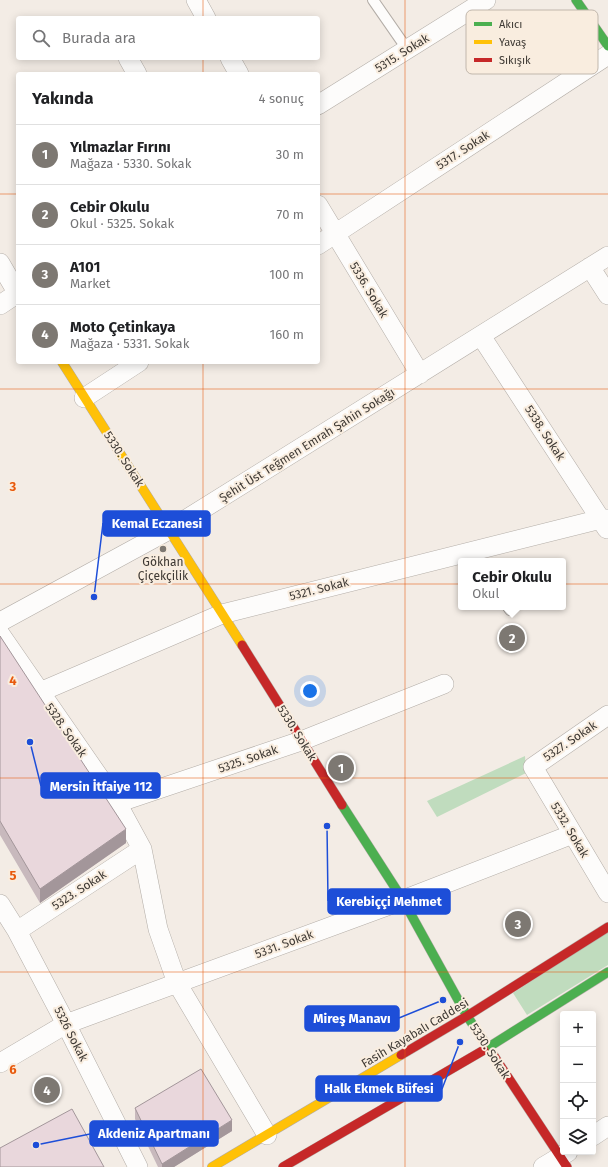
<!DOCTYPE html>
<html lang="tr">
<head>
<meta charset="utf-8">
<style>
  body { margin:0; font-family:"Fira Sans",sans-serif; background:#f2f2f2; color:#202124 }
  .controls { position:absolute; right:12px; bottom:12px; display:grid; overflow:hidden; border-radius:4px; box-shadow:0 2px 10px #0003 }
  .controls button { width:36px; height:36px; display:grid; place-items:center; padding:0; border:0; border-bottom:1px solid #e0e0e0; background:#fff; color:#202124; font:20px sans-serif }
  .you { position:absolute; left:310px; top:691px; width:14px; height:14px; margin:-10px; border:3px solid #fff; border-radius:50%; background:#1a73e8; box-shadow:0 0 0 6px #1a73e833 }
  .badge { display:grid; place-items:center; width:26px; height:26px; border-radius:50%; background:#7d7872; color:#fff; font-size:13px; font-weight:700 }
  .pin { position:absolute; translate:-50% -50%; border:2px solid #fff; box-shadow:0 1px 4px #0006 }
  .popup { position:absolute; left:458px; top:558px; width:108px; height:52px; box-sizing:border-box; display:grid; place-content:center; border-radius:4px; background:#fff; filter:drop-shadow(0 1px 3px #0005); font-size:13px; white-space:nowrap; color:#757577 }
  .popup b { font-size:15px; color:#202124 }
  .popup::after { content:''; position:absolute; left:50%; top:100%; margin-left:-8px; border:8px solid transparent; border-top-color:#fff }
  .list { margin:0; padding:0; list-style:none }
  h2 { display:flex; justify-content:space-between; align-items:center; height:52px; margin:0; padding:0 16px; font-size:17px }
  h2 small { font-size:13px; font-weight:400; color:#757577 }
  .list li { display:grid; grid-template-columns:26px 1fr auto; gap:12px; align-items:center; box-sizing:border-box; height:60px; padding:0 16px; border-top:1px solid #e0e0e0 }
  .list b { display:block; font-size:15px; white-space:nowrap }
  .list p { margin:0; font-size:13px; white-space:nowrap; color:#757577 }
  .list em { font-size:13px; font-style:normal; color:#757577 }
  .icon { flex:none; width:22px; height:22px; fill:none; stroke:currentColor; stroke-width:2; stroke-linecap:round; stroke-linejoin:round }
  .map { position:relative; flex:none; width:608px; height:1167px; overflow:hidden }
  .search { position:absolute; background:#fff; box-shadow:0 2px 10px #0003; left:16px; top:16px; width:304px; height:44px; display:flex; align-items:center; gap:10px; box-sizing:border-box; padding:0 14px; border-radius:4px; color:#757577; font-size:15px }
  .panel { position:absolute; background:#fff; box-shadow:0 2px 10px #0003; left:16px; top:72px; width:304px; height:292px; border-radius:4px }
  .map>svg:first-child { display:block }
  .green { fill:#c0dcbe }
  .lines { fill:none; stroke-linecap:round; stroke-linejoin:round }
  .lane-casing { stroke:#b3ada7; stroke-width:12 }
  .street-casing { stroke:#b3ada7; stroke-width:20 }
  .fast-casing { stroke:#b3ada7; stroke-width:10 }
  .slow-casing { stroke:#b3ada7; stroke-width:10 }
  .jam-casing { stroke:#b3ada7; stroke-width:10 }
  .lane { stroke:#fdfcfb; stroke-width:10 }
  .street { stroke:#fdfcfb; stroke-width:19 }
  .fast { stroke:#4caf50; stroke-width:9 }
  .slow { stroke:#ffc107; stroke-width:9 }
  .jam { stroke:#c62828; stroke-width:9 }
  .wall { fill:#c8b9bd }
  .shaded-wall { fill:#a3969a }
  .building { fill:#e9d7dc; stroke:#a3969a }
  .grid { fill:none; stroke:#e8590c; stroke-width:1; stroke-opacity:0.55 }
  .poi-dot { fill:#7d7872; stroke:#f9eddf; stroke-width:1.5 }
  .labels { text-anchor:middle; stroke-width:4; stroke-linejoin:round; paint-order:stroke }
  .street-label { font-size:12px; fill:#3e3934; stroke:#f9eddf }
  .poi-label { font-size:12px; fill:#3e3934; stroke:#f9eddf }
  .key { fill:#f9eddf; stroke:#c1b7ac; stroke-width:1 }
  .key-label { font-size:11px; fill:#3e3934 }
  .grid-label { font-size:13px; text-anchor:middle; font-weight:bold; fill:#e8590c; stroke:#f9eddf; stroke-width:4; stroke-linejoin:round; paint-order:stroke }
  .leader { fill:none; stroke:#1d4ed8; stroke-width:1.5 }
  .callout-dot { fill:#1d4ed8; stroke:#f9eddf; stroke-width:1.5 }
  .callout { fill:#1d4ed8; stroke:#1d4ed8; stroke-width:1.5 }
  .callout-label { font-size:13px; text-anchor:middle; font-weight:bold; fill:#fff }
</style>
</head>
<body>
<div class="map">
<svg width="608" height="1167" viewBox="0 0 608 1167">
  <rect width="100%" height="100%" fill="#f3ece5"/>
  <path class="green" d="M525,756L526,773L437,817L427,801Z
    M608,931V965L527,1015L513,993Z"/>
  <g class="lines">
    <g class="lane-casing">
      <path id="lane" d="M373,0L407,49
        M508,607L510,610"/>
    </g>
    <g class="street-casing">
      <path id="street" d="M196,0L206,18
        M128,58L137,74
        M230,58L239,74
        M318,105L486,0
        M318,205L420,374
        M318,245L608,55
        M0,263L18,294
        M590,267L608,295
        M0,305L18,293
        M481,336L607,529
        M84,398L139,362
        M0,622L169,530L608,256
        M0,634L117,803L142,849L158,929L177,983L267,1135
        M40,692L222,614L601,519H608
        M608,715L533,767L608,893
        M117,803L301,741L444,684
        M0,904L17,931L66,1024L138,1167
        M17,931L142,849
        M0,1063L66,1024L403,900L573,834
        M593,1136L608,1126
        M543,1167L568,1152"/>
    </g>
    <g class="fast-casing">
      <path id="fast" d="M576,0L608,46
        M342,805L403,900L467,1016L494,1056
        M484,1050L608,972"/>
    </g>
    <g class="slow-casing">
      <path id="slow" d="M62,362L242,645
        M212,1167L401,1055"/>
    </g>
    <g class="jam-casing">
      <path id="jam" d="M242,645L342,805
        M401,1055L467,1016L608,927
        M494,1056L567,1167
        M283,1167L484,1050"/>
    </g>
    <use href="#lane" class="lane"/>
    <use href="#street" class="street"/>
    <use href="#fast" class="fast"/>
    <use href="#slow" class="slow"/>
    <use href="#jam" class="jam"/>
  </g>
  <path class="wall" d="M0,636L126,843L40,903L0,835Z
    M135,1108L232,1131L174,1167H158L135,1119Z"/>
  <path class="shaded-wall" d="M126,829V843L40,903V889Z
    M232,1120V1131L174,1167H162V1164Z"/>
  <path class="building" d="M0,636L126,829L40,889L0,821Z
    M201,1069L232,1120L162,1164L135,1108Z
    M72,1109L104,1167H0V1148Z"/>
  <path class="grid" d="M203,0V18M405,0V1167M203,58V74M0,194H18M318,194H608M203,362V1167M0,389H608M0,584H608M0,778H608M0,972H608"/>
  <circle class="poi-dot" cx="163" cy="549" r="4"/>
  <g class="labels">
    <g class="street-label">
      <text transform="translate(402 53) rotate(-32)" y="4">5315. Sokak</text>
      <text transform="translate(463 150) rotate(-33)" y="4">5317. Sokak</text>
      <text transform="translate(369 290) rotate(59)" y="4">5336. Sokak</text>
      <text transform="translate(545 433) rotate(57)" y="4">5338. Sokak</text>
      <text transform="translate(307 445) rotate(-32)" y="4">Şehit Üst Teğmen Emrah Şahin Sokağı</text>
      <text transform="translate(124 459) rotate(57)" y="4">5330. Sokak</text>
      <text transform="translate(319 589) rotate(-14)" y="4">5321. Sokak</text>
      <text transform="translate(66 730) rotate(55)" y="4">5328. Sokak</text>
      <text transform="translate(297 733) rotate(58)" y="4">5330. Sokak</text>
      <text transform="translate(570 741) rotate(-34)" y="4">5327. Sokak</text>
      <text transform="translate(248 759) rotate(-19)" y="4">5325. Sokak</text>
      <text transform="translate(570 830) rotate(59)" y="4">5332. Sokak</text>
      <text transform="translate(79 890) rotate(-33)" y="4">5323. Sokak</text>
      <text transform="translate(284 944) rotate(-20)" y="4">5331. Sokak</text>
      <text transform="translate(415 1033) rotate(-31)" y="4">Fasih Kayabalı Caddesi</text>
      <text transform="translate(71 1034) rotate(63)" y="4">5326 Sokak</text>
      <text transform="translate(490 1051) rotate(57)" y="4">5330. Sokak</text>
    </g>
    <g class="poi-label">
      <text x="163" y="566">Gökhan<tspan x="163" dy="14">Çiçekçilik</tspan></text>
    </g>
  </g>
  <rect x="466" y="10" width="132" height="64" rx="6" class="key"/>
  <rect x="474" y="22" width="18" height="4" fill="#4caf50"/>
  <rect x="474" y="40" width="18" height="4" fill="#ffc107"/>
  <rect x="474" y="58" width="18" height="4" fill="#c62828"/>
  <g class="key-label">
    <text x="499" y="28">Akıcı</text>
    <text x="499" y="46">Yavaş</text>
    <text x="499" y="64">Sıkışık</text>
  </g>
  <g class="grid-label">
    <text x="13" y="491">3</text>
    <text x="13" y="685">4</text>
    <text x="13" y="880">5</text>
    <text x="13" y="1074">6</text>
  </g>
  <path class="leader" d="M94 597L103 523M30 742L41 786M327 826L328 901M443 1000L399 1018M460 1042L442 1089M36 1145L90 1134"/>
  <g class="callout-dot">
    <circle cx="94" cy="597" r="4"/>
    <circle cx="30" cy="742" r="4"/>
    <circle cx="327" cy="826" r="4"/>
    <circle cx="443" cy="1000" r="4"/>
    <circle cx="460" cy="1042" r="4"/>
    <circle cx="36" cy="1145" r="4"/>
  </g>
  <g class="callout">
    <rect x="103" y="511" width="107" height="25" rx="4"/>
    <rect x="41" y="773" width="119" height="25" rx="4"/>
    <rect x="328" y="889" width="122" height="25" rx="4"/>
    <rect x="305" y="1006" width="94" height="25" rx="4"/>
    <rect x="316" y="1076" width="126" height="25" rx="4"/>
    <rect x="90" y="1121" width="128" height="25" rx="4"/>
  </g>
  <g class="callout-label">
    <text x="157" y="528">Kemal Eczanesi</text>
    <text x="101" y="791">Mersin İtfaiye 112</text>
    <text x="389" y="906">Kerebiççi Mehmet</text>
    <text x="352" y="1023">Mireş Manavı</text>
    <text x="379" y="1093">Halk Ekmek Büfesi</text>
    <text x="154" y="1138">Akdeniz Apartmanı</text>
  </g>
</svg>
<div class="controls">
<button>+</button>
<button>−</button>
<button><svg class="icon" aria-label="locate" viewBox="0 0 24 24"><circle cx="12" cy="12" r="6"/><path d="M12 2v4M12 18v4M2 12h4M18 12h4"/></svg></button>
<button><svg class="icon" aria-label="layers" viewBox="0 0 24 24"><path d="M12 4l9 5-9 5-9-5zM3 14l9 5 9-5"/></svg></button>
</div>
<div class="you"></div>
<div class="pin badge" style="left:341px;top:768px">1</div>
<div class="pin badge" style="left:512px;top:638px">2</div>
<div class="popup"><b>Cebir Okulu</b>Okul</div>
<div class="pin badge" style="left:518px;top:924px">3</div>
<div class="pin badge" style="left:47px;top:1090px">4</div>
<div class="search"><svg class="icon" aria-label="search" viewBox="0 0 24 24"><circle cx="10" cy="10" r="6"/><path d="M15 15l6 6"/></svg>Burada ara</div>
<section class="panel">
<h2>Yakında<small>4 sonuç</small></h2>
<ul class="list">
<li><span class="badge">1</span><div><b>Yılmazlar Fırını</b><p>Mağaza · 5330. Sokak</p></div><em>30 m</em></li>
<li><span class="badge">2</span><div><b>Cebir Okulu</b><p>Okul · 5325. Sokak</p></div><em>70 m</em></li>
<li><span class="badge">3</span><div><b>A101</b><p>Market</p></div><em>100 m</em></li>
<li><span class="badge">4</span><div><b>Moto Çetinkaya</b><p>Mağaza · 5331. Sokak</p></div><em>160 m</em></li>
</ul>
</section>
</div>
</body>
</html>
